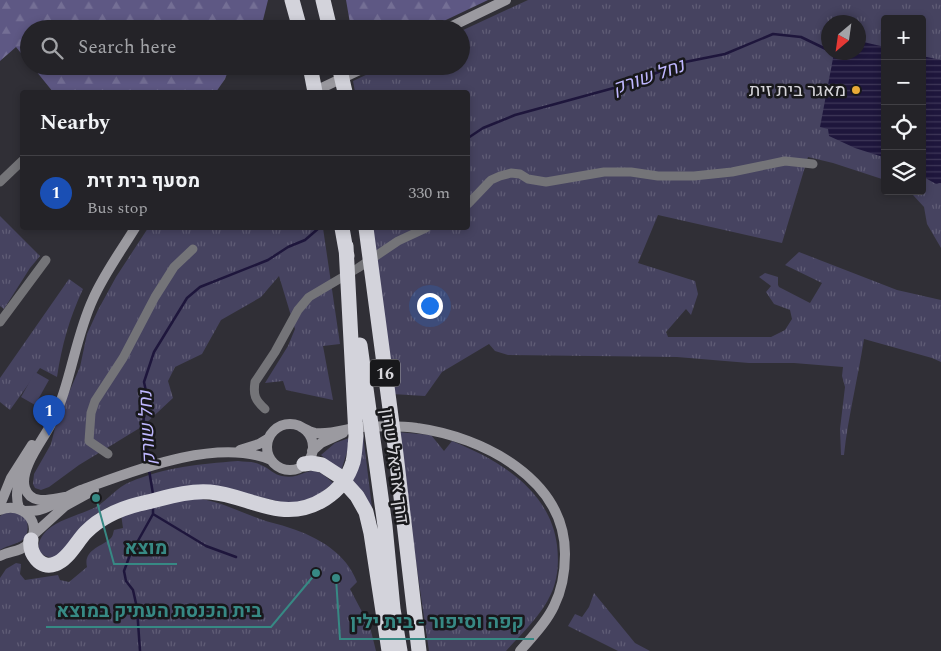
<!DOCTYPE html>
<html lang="en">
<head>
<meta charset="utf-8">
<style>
  body { margin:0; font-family:Spectral,Heebo,serif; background:#302f34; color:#f1f3f6 }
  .controls { position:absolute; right:15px; top:15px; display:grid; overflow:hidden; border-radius:5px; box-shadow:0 2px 8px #0003 }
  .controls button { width:45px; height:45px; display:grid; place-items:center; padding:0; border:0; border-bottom:1px solid #414045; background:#242328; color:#f1f3f6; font:25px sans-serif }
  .compass { position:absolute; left:821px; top:15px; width:45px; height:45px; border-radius:50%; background:#242328; box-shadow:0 2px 8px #0003; rotate:209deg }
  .you { position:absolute; left:429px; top:305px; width:18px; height:18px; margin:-12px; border:4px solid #fff; border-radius:50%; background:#1a73e8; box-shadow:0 0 0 8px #1a73e833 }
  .badge { display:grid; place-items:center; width:32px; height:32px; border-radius:50%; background:#8c9099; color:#fff; font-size:16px; font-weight:700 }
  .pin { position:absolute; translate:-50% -41px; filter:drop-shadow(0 1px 2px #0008) }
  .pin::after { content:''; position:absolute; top:26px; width:18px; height:15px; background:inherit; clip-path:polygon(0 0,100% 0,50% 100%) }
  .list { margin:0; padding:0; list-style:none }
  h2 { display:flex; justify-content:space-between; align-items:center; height:65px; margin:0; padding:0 20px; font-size:21px }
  h2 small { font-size:16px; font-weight:400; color:#a3a4a8 }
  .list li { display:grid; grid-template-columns:32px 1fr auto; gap:15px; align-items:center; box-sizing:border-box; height:75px; padding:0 20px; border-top:1px solid #414045 }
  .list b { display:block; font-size:19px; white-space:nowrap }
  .list p { margin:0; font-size:16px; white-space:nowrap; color:#a3a4a8 }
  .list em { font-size:16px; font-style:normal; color:#a3a4a8 }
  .icon { flex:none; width:28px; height:28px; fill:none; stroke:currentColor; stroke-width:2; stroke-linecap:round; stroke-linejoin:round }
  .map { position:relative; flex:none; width:941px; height:651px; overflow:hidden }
  .search { position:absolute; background:#242328; box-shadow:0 2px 8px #0003; left:20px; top:20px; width:450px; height:55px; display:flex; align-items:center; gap:12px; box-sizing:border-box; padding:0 18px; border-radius:28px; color:#a3a4a8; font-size:19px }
  .panel { position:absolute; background:#242328; box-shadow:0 2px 8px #0003; left:20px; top:90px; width:450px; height:140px; border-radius:5px }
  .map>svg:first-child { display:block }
  .grass { fill:url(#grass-tufts); fill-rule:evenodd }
  .forest { fill:url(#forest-firs) }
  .pitch { fill:#464360 }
  .water { fill:url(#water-rules) }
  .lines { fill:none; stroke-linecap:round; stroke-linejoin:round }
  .stream { stroke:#1e163c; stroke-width:2.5 }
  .street { stroke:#747478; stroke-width:9 }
  .secondary { stroke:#9b9aa0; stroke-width:10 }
  .highway { stroke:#d3d3db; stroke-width:15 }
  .poi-dot { fill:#e8ab37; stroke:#18181b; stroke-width:2 }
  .labels { text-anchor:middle; stroke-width:5; stroke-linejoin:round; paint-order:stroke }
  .shield { fill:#18181b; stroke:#9e9da1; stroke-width:1 }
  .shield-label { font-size:16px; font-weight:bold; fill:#d7d6db }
  .poi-label { font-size:18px; fill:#d7d6db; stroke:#18181b; text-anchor:end }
  .street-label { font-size:18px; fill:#d7d6db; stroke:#18181b }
  .water-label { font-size:19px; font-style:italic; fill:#bfb7ff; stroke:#18181b }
  .leader { fill:none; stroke:#378984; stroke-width:2 }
  .callout-dot { fill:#378984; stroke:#18181b; stroke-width:2 }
  .callout-label { font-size:19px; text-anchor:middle; font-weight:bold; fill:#378984; stroke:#18181b; stroke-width:5; stroke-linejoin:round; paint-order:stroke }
</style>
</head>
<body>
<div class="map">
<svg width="941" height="651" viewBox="0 0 941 651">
  <defs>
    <pattern id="grass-tufts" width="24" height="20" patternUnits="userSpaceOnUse" patternTransform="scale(1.25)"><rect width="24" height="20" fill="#464360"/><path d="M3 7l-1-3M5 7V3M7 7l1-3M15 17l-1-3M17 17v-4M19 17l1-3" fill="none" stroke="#605d76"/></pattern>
    <pattern id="forest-firs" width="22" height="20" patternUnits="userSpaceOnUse" patternTransform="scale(1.25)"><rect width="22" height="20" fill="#5e5884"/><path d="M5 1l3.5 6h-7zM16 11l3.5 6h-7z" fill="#746f95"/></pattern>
    <pattern id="water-rules" width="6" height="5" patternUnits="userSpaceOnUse" patternTransform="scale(1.25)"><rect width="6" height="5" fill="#1e163c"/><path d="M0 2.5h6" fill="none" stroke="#3e3758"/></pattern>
  </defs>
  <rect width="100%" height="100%" fill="#302f36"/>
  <path class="grass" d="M528,0H941V248L927,224L924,207L913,195L906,191H922V19H885V180L833,163L808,157L782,243L658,215L638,263L695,281L698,294L691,315L686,309L666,332L668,337H771L785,330L792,319L790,310L774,304L766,292L771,286L759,277L765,273L778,277V285L779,287L810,303L822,283L785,265L799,252L897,290L941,300V362L932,358L864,339C858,378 848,417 844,455H841L840,429L845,387L842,376L843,367L794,363H749L677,357L508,355L495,351L489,344L442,372L425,396L392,394L371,228H468V92H355L353,81L385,66H461V31ZM828,22H858V52H828Z
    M0,216L40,256L30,268L4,309L0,306Z
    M148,228H323L340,344L323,346L333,400L286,390L283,381L265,383L288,346L295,329L279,276L261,297L221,320L202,354L175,367L168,381L173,398L143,426L79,465L49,487L41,490L35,488L33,484L34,474L51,444L57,420L80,367L87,334L98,310L116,277Z
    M69,279L83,289C69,319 62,345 57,377L40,368L10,410L0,402V378Z
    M397,432L431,435L444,451L452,441C499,460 550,490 557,545C559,562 558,579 551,594C541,616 522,633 506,651H429Z
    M363,434L374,524C369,506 363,492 350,477Z
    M349,438L348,449L341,471L321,455L335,443Z
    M238,461C245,462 254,461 261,465C269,468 274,475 282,476C307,481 307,458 333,483L317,496L295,503L281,502L223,488L143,496L108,507L96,514L59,555L54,558C31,556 37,537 51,527C64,518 82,514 96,507C108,500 117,487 130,482C166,467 199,464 238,461Z
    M194,498C218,500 237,511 260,519C270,523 280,524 290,528C318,537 346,553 357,582L350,589L370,627L376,651H0V578L6,569L16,563L21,564L20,574L25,580L58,575L60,580L69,582L87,567C83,550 101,547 111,538C113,536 113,533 114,530L123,528L121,514Z
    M17,512L27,520C31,545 16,541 0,550V516L4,513Z
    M594,593L635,643L650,651H618L568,626L575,614L582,617L589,607Z"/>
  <path class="forest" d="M0,0H268L263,20L246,29H29V63L16,47L0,61Z
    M346,0H488L427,29H351Z
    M32,66H230L225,79L216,92H53Z"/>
  <path class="pitch" d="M35,372L49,380L35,405L21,397Z"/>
  <path class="water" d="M859,41L885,47V162L883,157L855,148L829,136L828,129L820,127L834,53L858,52Z
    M922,56L941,60V183L936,184L922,176Z"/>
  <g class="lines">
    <path class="stream" d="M468,138L483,128L515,115L632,83L680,63L725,54L773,34L801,37L828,50
      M149,465L147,446L143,439V425L147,396L144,382L154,352L187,298L200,287L268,260L288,247L305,240L319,228
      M149,470L153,494
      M153,514L206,546L236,557
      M140,651L137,608L133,590L126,581L124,571L130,555L153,514V507"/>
    <path class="street" d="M0,182L22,161
      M468,204L491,180L500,176L511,173L520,174L528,179L546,182L604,172H631L658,176H694L732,172L785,161L813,164
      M0,322L46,260
      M265,409C255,400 253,395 255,382L275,352L298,310L309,297L358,268L398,241L426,228
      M108,454L89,441L91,413L95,401L123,358L155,297L174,267L193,249"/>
    <path class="secondary" d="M446,29L506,0
      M313,92L368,66
      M267 447a23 23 0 1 1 46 0a23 23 0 1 1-46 0Z
      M301,427C305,429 310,432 315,433C329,435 346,429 360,427C379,426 399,425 417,428C483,437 565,479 565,554C565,572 562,590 554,606C546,623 532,637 520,651
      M240,450L259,444L269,438
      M312,451L321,443L343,433
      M22,474C17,485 15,496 19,508L22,510
      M65,497C51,499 31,506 25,488C19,470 42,441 50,426C71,386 74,340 93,299C104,274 121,251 135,228
      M0,505L11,478L32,445
      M0,510C22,500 45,524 28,544C21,552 9,551 0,556
      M24,511C28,511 34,511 39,510C50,508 68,495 81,490C133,471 217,437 271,460
      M33,535L65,506L94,490"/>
    <path class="highway" d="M292,0L300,29
      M323,0L330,29
      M310,66L315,92
      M339,66L345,92
      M342,228L347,256
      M366,228L396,454L419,651
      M360,345L385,526L393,609L400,651
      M304,464L311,463L322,465L339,476L357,496L366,512L371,533L389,651
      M31,540C29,553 40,570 55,564C68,560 77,541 86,532C101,517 119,509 139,504C162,499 186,490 210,492C234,494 256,506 280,509C312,513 344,493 353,462C355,453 355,445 356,436L346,246"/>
  </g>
  <circle class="poi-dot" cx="856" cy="90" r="5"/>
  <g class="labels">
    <rect class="shield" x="370" y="359.5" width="30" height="27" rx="4"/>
    <g class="shield-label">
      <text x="385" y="379">16</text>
    </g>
    <g class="poi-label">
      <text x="846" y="96">מאגר בית זית</text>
    </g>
    <g class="street-label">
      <text transform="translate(395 466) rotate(82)" y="6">דרך אריאל שרון</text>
    </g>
    <g class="water-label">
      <text transform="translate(648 76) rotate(-19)" y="7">נחל שורק</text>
      <text transform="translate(146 428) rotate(-93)" y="7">נחל שורק</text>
    </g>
  </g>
  <path class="leader" d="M96 498L114 564H177M316 573L271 627H46M336 578L340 639H534"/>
  <g class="callout-dot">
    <circle cx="96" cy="498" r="5"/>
    <circle cx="316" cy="573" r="5"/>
    <circle cx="336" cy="578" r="5"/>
  </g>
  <g class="callout-label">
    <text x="146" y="554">מוצא</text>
    <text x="159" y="617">בית הכנסת העתיק במוצא</text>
    <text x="437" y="628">קפה וסיפור - בית ילין</text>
  </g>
</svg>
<div class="controls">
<button>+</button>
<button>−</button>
<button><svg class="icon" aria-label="locate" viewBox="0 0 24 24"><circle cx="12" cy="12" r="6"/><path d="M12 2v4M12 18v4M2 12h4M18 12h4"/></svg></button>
<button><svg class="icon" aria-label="layers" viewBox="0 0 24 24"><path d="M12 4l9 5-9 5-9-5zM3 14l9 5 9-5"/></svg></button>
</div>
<svg class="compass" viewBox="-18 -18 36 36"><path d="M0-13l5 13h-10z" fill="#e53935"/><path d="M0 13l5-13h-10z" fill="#a3a4a8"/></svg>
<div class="you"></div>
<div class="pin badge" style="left:49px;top:436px;background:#1a4fb4">1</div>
<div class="search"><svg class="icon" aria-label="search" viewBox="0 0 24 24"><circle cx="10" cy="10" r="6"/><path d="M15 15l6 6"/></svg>Search here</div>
<section class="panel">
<h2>Nearby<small></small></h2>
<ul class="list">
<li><span class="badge" style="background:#1a4fb4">1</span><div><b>מסעף בית זית</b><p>Bus stop</p></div><em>330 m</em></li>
</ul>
</section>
</div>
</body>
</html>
